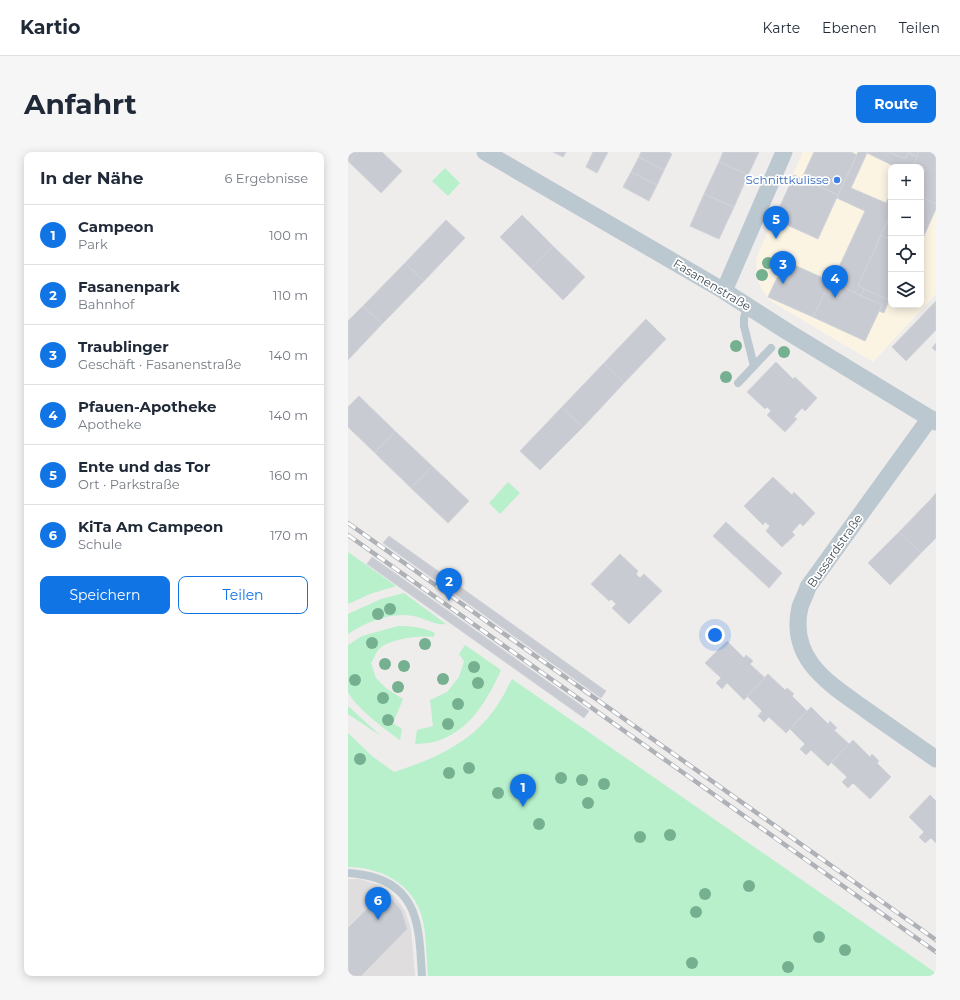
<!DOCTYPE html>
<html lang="de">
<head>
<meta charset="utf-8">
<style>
  body { margin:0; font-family:Montserrat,sans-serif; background:#f6f6f7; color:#1f2937 }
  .controls { position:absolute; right:12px; top:12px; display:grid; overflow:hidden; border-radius:8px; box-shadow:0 2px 10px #0003 }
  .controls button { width:36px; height:36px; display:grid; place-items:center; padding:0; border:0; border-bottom:1px solid #e0e1e3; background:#fff; color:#1f2937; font:20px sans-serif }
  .you { position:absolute; left:367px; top:483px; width:14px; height:14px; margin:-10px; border:3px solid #fff; border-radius:50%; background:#1a73e8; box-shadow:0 0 0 6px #1a73e833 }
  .badge { display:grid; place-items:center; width:26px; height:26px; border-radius:50%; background:#1074e5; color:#fff; font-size:13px; font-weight:700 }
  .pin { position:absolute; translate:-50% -33px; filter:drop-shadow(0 1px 2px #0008) }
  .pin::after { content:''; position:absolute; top:21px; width:14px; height:12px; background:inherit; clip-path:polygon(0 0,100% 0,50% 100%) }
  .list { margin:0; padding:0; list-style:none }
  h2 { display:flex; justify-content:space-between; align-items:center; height:52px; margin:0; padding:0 16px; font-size:17px }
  h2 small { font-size:13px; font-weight:400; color:#747a83 }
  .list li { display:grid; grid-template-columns:26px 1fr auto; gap:12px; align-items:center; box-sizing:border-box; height:60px; padding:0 16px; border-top:1px solid #e0e1e3 }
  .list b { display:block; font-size:15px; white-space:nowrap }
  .list p { margin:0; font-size:13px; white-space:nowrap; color:#747a83 }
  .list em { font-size:13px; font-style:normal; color:#747a83 }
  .actions { display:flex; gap:8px; padding:12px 16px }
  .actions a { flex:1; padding:9px 0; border:1px solid #1074e5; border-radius:8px; text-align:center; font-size:14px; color:#1074e5 }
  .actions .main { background:#1074e5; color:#fff }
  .icon { flex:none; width:22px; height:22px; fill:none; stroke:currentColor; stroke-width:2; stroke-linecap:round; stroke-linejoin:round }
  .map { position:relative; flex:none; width:588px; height:824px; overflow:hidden; border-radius:8px }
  header { display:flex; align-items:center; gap:24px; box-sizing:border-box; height:56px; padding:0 20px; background:#fff; border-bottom:1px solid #e0e1e3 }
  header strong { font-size:19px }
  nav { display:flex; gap:22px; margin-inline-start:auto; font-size:14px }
  .intro { display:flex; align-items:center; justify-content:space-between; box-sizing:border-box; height:96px; padding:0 24px }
  h1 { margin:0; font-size:28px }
  .button { padding:10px 18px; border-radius:8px; background:#1074e5; color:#fff; font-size:14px; font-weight:700 }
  main { display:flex; gap:24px; padding:0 24px }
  aside { flex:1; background:#fff; border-radius:8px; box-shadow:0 2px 10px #0003 }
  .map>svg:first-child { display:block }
  .commercial { fill:#fcf4e3; fill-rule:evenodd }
  .education { fill:#e0ddde }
  .green { fill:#b7f0cb }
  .building { fill:#c9cbd2; stroke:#d0d3d9 }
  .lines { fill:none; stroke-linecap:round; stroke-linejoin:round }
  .lane { stroke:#bcc8d0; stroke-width:8 }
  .street { stroke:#bcc8d0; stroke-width:17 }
  .rail-casing { stroke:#aeb2b7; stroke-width:4.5 }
  .rail { stroke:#fff; stroke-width:3; stroke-dasharray:9; stroke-linecap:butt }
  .tree { fill:#75b090 }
  .shop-dot { fill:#3f7fe0; stroke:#fff; stroke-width:1.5 }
  .labels { text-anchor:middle; stroke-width:3.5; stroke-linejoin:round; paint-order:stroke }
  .shop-label { font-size:12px; fill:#366cbe; stroke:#fff; text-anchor:end }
  .street-label { font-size:12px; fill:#44505a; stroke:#fff }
</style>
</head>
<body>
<header>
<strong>Kartio</strong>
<nav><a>Karte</a><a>Ebenen</a><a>Teilen</a></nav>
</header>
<div class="intro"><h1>Anfahrt</h1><a class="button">Route</a></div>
<main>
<aside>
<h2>In der Nähe<small>6 Ergebnisse</small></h2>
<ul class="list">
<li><span class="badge">1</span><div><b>Campeon</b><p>Park</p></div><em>100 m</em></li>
<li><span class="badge">2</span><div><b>Fasanenpark</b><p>Bahnhof</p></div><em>110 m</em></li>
<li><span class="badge">3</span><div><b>Traublinger</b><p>Geschäft · Fasanenstraße</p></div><em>140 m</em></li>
<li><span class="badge">4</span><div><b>Pfauen-Apotheke</b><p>Apotheke</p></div><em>140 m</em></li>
<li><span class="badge">5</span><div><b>Ente und das Tor</b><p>Ort · Parkstraße</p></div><em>160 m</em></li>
<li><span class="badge">6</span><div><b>KiTa Am Campeon</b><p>Schule</p></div><em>170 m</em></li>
</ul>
<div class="actions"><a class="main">Speichern</a><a>Teilen</a></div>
</aside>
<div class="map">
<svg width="588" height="824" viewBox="0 0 588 824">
  <rect width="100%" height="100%" fill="#efecec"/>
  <path class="commercial" d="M455,0H588V142L525,210L421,148L413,136L408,122L409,104ZM543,15H573V153H543Z"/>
  <path class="education" d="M0,727H11L32,733L48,746L57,759L63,777L67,824H0Z"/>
  <path class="green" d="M97,16L112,31L100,44L84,29Z
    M160,330L172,341L152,362L141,351Z
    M0,400L48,434L22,442L0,452Z
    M56,441L98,472C89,474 76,466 65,464C43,460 18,470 0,482V462L33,447Z
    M50,474C63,474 75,475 87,481L85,485C71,483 41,487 31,497C28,500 26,507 23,511L28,526L39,537L55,547L45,571L54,577L52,588C39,579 6,554 0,540C0,534 0,502 0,493L14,484Z
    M117,493L153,518C136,556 113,592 67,592L69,578L85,574L82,548L99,540L111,525L116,509L111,502Z
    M164,527L588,821V824H80C78,805 79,784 74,765C65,732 33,715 0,715V581L24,604L46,620C89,606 128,589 152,549C157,542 160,534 164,527Z
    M0,554L33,584L0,562Z"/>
  <path class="building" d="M0,0H11L1,10L0,9Z
    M11,0H34L54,19L33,41L1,10Z
    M205,0H218L215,5Z
    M245,0H260L249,21L238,15Z
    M293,0H320L324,2L316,18L291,5Z
    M375,0H411L400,23L371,10Z
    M466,0H503L509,3L490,43L454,26Z
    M510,0H541L557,7L560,1L569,5L564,15H548L519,1L503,36L538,51L543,41V61L510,134L516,137L513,144L484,130L517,59L489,46Z
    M541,0H560L557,7Z
    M560,0H571L569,5Z
    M571,0H588V52L573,45V15H564Z
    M291,5L316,18L309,33L283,20Z
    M371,10L400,23L386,55L356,42Z
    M283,20L309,33L301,49L275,35Z
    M446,23L490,43L470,87L426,67Z
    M356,42L386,55L371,87L342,74Z
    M573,45L588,52V57L573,90Z
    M543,61V88L533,83Z
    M174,63L205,94L183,116L152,85Z
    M98,68L117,86L76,129L57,111Z
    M533,83L543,88V149L510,134Z
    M205,94L237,125L215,148L183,116Z
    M437,109L482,129L465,165L420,145Z
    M57,111L76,129L34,172L15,154Z
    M482,129L534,153L517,189L465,165Z
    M516,137L541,148L536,161L531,159L534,153L513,144Z
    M588,149V178L558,209L544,195Z
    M15,154L34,172L0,208V169Z
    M298,167L318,187L276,231L256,211Z
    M588,191V199L584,196Z
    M428,210L445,227L447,225L469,246L457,259L454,256L446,265L449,267L437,280L419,263L423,259L419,255L417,257L399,240Z
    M256,211L276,231L235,275L214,255Z
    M11,244L47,279L27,301L0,275V255Z
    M214,255L235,275L192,318L172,299Z
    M47,279L84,314L63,336L27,301Z
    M84,314L121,349L100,371L63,336Z
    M425,325L444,343L446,340L467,361L455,374L452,371L444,380L447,383L434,395L418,379L422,374L417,370L415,373L396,354Z
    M588,341V354L582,348Z
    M582,348L588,354V386L573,401L551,380Z
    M378,370L434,421L421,436L365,384Z
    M551,380L573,401L542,433L520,411Z
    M41,384L258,539L253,546L35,391Z
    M272,402L290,419L288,422L292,426L296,422L314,439L281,472L264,456L268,452L263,447L261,449L243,432Z
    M24,405L241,559L236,566L19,412Z
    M379,489L396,506L398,503L405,509L402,512L417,526L396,548L379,531L374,537L368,531L373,526L357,511Z
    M420,522L437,538L439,536L446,542L444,544L459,559L438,581L421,565L416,570L410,564L414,559L399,544Z
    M463,555L480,572L482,569L489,576L486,578L501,592L480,614L463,598L458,603L452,597L457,592L442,577Z
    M505,588L522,605L524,602L531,609L529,611L543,625L522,647L505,631L500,636L494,630L499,625L483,610Z
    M582,643L588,649V691L583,686L577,691L571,685L576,680L561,665Z
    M37,739L53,758L59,777L13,824H0V776Z"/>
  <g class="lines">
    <path class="lane" d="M399,154L396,166V174L406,214
      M390,231L423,196
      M0,721C7,721 14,723 21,724C73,736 71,781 74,824"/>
    <path class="street" d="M137,0L376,139L440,180L588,270
      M376,139L436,0
      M582,266L460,435C458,442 454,449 452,455C440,508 482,532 518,558C541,574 565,591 588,607"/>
    <g class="rail-casing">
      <path id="rail" d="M0,371L588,788
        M0,383L588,800"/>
    </g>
    <use href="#rail" class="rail"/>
  </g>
  <g class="tree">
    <circle cx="420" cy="111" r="6"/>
    <circle cx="414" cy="123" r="6"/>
    <circle cx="388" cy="194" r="6"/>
    <circle cx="436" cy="200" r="6"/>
    <circle cx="378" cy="225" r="6"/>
    <circle cx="42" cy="457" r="6"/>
    <circle cx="30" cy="462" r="6"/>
    <circle cx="24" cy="491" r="6"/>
    <circle cx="77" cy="492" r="6"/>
    <circle cx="37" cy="512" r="6"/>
    <circle cx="56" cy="514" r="6"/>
    <circle cx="126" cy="515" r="6"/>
    <circle cx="95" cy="527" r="6"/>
    <circle cx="7" cy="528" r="6"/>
    <circle cx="130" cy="531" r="6"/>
    <circle cx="50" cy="535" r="6"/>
    <circle cx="35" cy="546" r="6"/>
    <circle cx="110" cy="552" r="6"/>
    <circle cx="40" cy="568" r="6"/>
    <circle cx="100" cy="572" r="6"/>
    <circle cx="12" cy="607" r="6"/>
    <circle cx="121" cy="616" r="6"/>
    <circle cx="101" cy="621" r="6"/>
    <circle cx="213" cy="626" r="6"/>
    <circle cx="234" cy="628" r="6"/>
    <circle cx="179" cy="632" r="6"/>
    <circle cx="256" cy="632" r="6"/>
    <circle cx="150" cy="641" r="6"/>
    <circle cx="240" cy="651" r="6"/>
    <circle cx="191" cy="672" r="6"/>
    <circle cx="322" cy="683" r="6"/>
    <circle cx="292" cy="685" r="6"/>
    <circle cx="401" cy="734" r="6"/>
    <circle cx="357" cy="742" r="6"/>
    <circle cx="348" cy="760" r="6"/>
    <circle cx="471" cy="785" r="6"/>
    <circle cx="497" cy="798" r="6"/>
    <circle cx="344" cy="811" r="6"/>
    <circle cx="440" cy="815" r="6"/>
  </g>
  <circle class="shop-dot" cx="489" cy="28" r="4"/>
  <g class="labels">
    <g class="shop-label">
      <text x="481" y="32">Schnittkulisse</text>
    </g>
    <g class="street-label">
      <text transform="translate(364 133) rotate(31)" y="4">Fasanenstraße</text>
      <text transform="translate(487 399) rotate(-55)" y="4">Bussardstraße</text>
    </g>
  </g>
</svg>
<div class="controls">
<button>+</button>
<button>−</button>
<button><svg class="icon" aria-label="locate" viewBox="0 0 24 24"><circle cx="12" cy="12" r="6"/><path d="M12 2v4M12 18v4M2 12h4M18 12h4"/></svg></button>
<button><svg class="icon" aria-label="layers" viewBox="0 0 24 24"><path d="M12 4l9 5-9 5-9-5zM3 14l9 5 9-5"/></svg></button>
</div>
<div class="you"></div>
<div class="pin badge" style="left:175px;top:655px">1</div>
<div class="pin badge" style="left:101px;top:449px">2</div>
<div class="pin badge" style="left:435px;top:132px">3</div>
<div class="pin badge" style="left:487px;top:146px">4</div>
<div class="pin badge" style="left:428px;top:87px">5</div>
<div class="pin badge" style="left:30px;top:768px">6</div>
</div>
</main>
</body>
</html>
